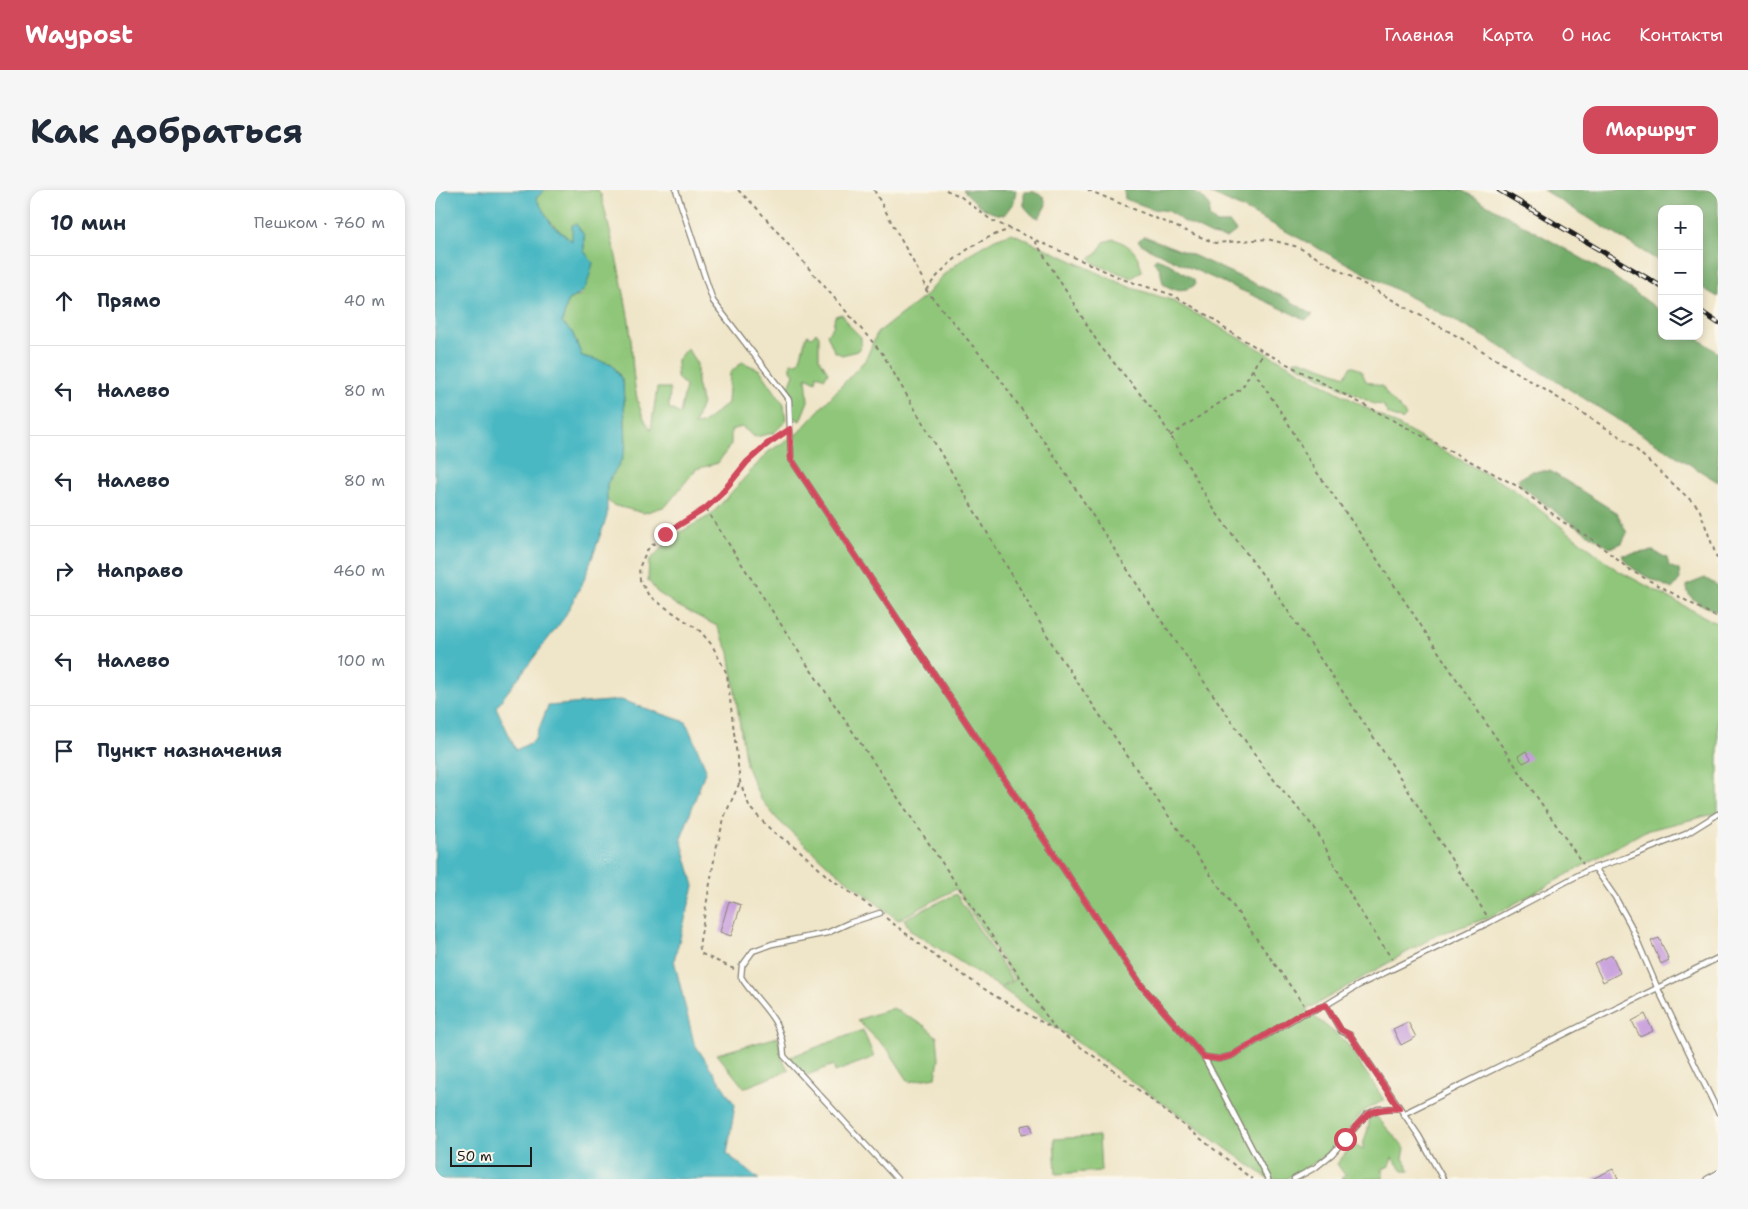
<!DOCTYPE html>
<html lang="ru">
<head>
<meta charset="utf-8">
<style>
  body { margin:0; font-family:"Shantell Sans",sans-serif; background:#f6f6f7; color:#1f2937 }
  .controls { position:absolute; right:15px; top:15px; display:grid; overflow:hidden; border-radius:10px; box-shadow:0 2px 8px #0003 }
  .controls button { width:45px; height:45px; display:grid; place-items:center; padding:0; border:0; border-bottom:1px solid #e0e1e3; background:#fff; color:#1f2937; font:25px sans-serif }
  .scale { position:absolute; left:15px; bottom:12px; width:82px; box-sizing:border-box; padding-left:5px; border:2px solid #1c1c1c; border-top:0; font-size:14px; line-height:18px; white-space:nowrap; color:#1c1c1c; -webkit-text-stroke:4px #fbf7ec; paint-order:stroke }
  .stop { position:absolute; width:15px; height:15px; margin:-11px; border:4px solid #d1495b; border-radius:50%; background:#fff }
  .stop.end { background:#d1495b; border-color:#fff; box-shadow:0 1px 5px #0008 }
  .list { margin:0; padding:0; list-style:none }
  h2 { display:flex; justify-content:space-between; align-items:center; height:65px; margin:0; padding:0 20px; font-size:21px }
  h2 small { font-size:16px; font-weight:400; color:#747a83 }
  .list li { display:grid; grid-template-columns:32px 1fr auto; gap:15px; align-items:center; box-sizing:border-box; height:90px; padding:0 20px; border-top:1px solid #e0e1e3 }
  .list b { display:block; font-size:19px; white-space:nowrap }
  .list em { font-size:16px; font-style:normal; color:#747a83 }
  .icon { flex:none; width:28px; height:28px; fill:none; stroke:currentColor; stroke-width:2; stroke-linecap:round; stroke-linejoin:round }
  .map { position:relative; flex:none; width:1283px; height:989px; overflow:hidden; border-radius:15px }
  header { display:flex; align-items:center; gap:30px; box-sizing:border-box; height:70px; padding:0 25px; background:#d1495b; color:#fff }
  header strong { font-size:24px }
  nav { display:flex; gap:28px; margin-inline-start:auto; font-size:18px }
  .intro { display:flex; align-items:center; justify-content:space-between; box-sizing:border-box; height:120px; padding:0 30px }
  h1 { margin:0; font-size:35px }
  .button { padding:12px 22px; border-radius:15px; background:#d1495b; color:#fff; font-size:18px; font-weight:700 }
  main { display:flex; gap:30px; padding:0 30px }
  aside { flex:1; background:#fff; border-radius:15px; box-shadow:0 2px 8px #0003 }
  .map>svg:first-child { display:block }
  .green { fill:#8fc679; stroke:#56714a }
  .forest { fill:#73ab69; stroke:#486442 }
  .water { fill:#4ab8c3; stroke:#336a70 }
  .building { fill:#c499db }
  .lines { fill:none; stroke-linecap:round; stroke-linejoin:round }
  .service-casing { stroke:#868072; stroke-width:7 }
  .path { stroke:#868072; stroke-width:2; stroke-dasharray:4 4; stroke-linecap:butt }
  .service { stroke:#fff; stroke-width:4.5 }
  .rail-casing { stroke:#1c1c1c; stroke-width:5 }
  .rail { stroke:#fbf7ec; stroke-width:3; stroke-dasharray:9; stroke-linecap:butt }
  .route { stroke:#d1495b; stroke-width:6 }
</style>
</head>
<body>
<header>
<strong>Waypost</strong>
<nav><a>Главная</a><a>Карта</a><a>О нас</a><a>Контакты</a></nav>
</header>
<div class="intro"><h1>Как добраться</h1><a class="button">Маршрут</a></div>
<main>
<aside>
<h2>10 мин<small>Пешком · 760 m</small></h2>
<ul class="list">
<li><svg class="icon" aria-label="ahead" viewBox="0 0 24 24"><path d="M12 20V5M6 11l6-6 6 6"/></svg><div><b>Прямо</b></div><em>40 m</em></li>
<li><svg class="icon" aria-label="left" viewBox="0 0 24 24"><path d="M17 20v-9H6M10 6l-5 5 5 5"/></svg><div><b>Налево</b></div><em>80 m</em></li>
<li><svg class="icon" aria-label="left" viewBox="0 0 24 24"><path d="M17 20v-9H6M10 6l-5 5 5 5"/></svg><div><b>Налево</b></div><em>80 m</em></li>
<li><svg class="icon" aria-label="right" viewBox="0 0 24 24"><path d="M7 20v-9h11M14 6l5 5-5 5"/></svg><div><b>Направо</b></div><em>460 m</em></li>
<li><svg class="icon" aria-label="left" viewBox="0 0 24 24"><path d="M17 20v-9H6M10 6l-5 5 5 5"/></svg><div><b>Налево</b></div><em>100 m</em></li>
<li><svg class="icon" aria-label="arrive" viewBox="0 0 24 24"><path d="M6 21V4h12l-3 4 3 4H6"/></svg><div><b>Пункт назначения</b></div></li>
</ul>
</aside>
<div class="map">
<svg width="1283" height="989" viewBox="0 0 1283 989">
  <rect width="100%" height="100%" fill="#fbf7ec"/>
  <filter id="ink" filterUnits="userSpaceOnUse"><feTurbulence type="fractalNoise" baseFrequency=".02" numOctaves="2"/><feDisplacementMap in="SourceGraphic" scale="10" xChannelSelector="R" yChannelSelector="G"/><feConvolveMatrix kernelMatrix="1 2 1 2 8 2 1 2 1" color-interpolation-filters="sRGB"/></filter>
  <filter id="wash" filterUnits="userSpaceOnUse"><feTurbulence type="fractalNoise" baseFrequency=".0096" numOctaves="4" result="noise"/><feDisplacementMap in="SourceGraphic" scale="20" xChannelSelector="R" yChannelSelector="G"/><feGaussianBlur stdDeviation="1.12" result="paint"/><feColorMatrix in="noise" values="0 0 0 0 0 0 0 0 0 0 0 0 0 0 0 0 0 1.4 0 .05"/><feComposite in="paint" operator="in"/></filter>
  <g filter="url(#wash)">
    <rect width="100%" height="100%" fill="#efe5c8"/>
    <path class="green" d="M110,0H163L166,5C176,45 186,85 193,125C200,162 193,209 216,240L222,198H235L234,218L245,224L251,196L242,188V170L252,158L262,174V193L267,213L259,235L267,234L293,213L295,183L307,172L325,180L349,215L351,231L339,243L320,247L307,237L296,240V254L283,273L261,279L231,316L209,323L177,315L171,308L172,294L187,269L191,255L188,191L177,174L147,166L137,142L127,133L133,110L146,105L158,73L149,61V45L137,51C122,39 107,27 101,7Z
      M577,43L694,97L736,110L1078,299L1182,380L1283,434V623L1210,641L1056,727L1002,745L871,820L910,851L949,910L929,921L888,968L850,989H834L566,798L580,790L521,699L463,730L396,678L343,630L325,608L311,575L294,462L282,436L243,416L222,402L213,390L214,371L238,346L276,325L333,262L363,243L431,169L442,143L489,107L507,86L534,64L560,49Z
      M679,49C697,56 703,63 707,81L697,88L660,74L655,68L662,64L669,52Z
      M407,124L414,135L426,147V156L422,161L407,165L399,161L392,144L398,137L400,126Z
      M381,142L384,146V168L393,182L390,188L382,185L381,192L371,187L373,211L365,231L358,227L357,208L353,199L359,184L356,180V173H363C368,163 368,155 372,145L377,147Z
      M860,170H866L910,186L916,176L926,180L931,191L948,197C953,210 964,214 971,226L967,230L953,224L948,215L939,214L860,174L858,172Z
      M521,704L577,790L565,797L476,741L469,729Z
      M458,818L490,836L502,847L504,869L501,887L474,892L454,861L422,830Z
      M428,840L439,867L400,882L398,875L370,886L355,867Z
      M343,847L347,869L354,880L309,898L282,864Z
      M942,927L970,958L968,968L975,981H968L957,968L954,976L948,979V989H907L910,985L902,974L913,960L920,955L928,959C928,948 935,940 934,928Z
      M664,946L666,981L621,984L619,949Z"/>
    <path class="forest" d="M528,0H581L579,12L569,25C551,24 541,13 528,0Z
      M689,0H754L766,6L775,16L774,27L781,33H795L801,41L792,48L777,45L746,30L734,21L718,19L690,9Z
      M768,0H1026L1037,6L1176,85L1227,122V146H1260L1283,163V292L1052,148L809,19Z
      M1108,0H1283V107L1264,96V19H1227V73Z
      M589,2H599L609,7L611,15L604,28L597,25L589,16Z
      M709,46L760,66L851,108L878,125L870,130C817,103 762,83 709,56L703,51Z
      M721,68C735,72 747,83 759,90L760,95C750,102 738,101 728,94L725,79L718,71Z
      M1097,281H1115L1182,323L1192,343L1187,353L1175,358L1130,329L1086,296L1083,289Z
      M1218,361L1232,368L1234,376L1244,380L1245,389L1237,399C1222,391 1193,381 1187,365Z
      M1270,388L1283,396V422C1270,415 1251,412 1252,395Z"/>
    <path class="water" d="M0,0H110L101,8L117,35L137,51V35L141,34L149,45V61L158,73C152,93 154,101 133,110L127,133L137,142L147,166L177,174L188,191L191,255L187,269L172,294V326L150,388L129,428L61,517L81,560L99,551L113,516L186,510L251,532L271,579L246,649L259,696L239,770L259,853L300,915L292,964L324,989H0Z"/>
    <g id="blocks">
      <path class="building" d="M1091,561L1096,569L1088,573L1083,566Z
        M294,711L306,715L296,746L285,742Z
        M1224,748L1234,770L1226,774L1216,751Z
        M1177,765L1185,783L1168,792L1159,773Z
        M1210,824L1218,841L1205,847L1197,831Z
        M973,832L981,847L966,855L958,839Z
        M596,934L598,942L587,944L586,936Z
        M1178,979L1183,989H1157Z"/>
    </g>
  </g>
  <g filter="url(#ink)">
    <use href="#blocks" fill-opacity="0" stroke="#868072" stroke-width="1"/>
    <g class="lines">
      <g class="service-casing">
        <path id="service" d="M241,0L278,111L354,210L356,269L706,795L769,867L833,989
          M1160,678L1180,707L1195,734L1222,797L1283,922
          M445,723L414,733L392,743L337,754L318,761L307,776L306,787C326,818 347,826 349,866L462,989
          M769,867L784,869L796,866L865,825L891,815
          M968,924L1283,768
          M859,989L881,977L897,964L931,925L943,919L964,918
          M1008,989L984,946L915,845L906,841L891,815L924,795L1055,732L1153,680L1193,667L1251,644L1283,624
          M1272,989L1283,983"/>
      </g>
      <path class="path" d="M303,0L320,16L447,163L622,462L725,614L869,815
        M439,0L487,88L491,100L563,186L622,270L712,410L830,579L881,640L921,715L957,769
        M511,0L525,6L556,30L690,90L738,105L780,130L789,138L831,163L1082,296L1128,332L1157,349L1195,380L1283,428
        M653,0L780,53L832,49L863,57L1038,155L1192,251L1264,318L1283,371
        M600,51L665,156L725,228L780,321L836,396L954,570L1052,726
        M491,100C512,71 542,49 576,39
        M818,180L852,231L876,274L918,333L1040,517L1148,674
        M347,245L312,272L286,304L271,319L230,344L212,360L204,378L205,390L214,406L265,441L277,455L292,484L305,592L315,618L337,641L363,659L393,687L438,718
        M735,246L807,198L823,170L831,163
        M271,319L371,473L621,840
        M451,728L504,769L560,806L621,840L673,876L817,989
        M299,779L267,764L264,756L281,659L290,625L305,592"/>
      <use href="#service" class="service"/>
      <g class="rail-casing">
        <path id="rail" d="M1064,0L1227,97
          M1264,120L1283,133"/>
      </g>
      <use href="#rail" class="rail"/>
    </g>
  </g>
  <g class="lines" filter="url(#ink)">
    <path class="route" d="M230,344L271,318L286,304L312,272L332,254L355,239L356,269L706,795L769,867L784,869L796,866L865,824L891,815L906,840L915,845L964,918C931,919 931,925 910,949"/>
  </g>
</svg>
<div class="controls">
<button>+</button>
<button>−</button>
<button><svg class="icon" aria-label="layers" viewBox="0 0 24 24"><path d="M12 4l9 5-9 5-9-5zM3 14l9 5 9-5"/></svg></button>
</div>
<div class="scale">50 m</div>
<div class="stop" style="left:910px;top:949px"></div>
<div class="stop end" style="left:230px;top:344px"></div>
</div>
</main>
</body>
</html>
